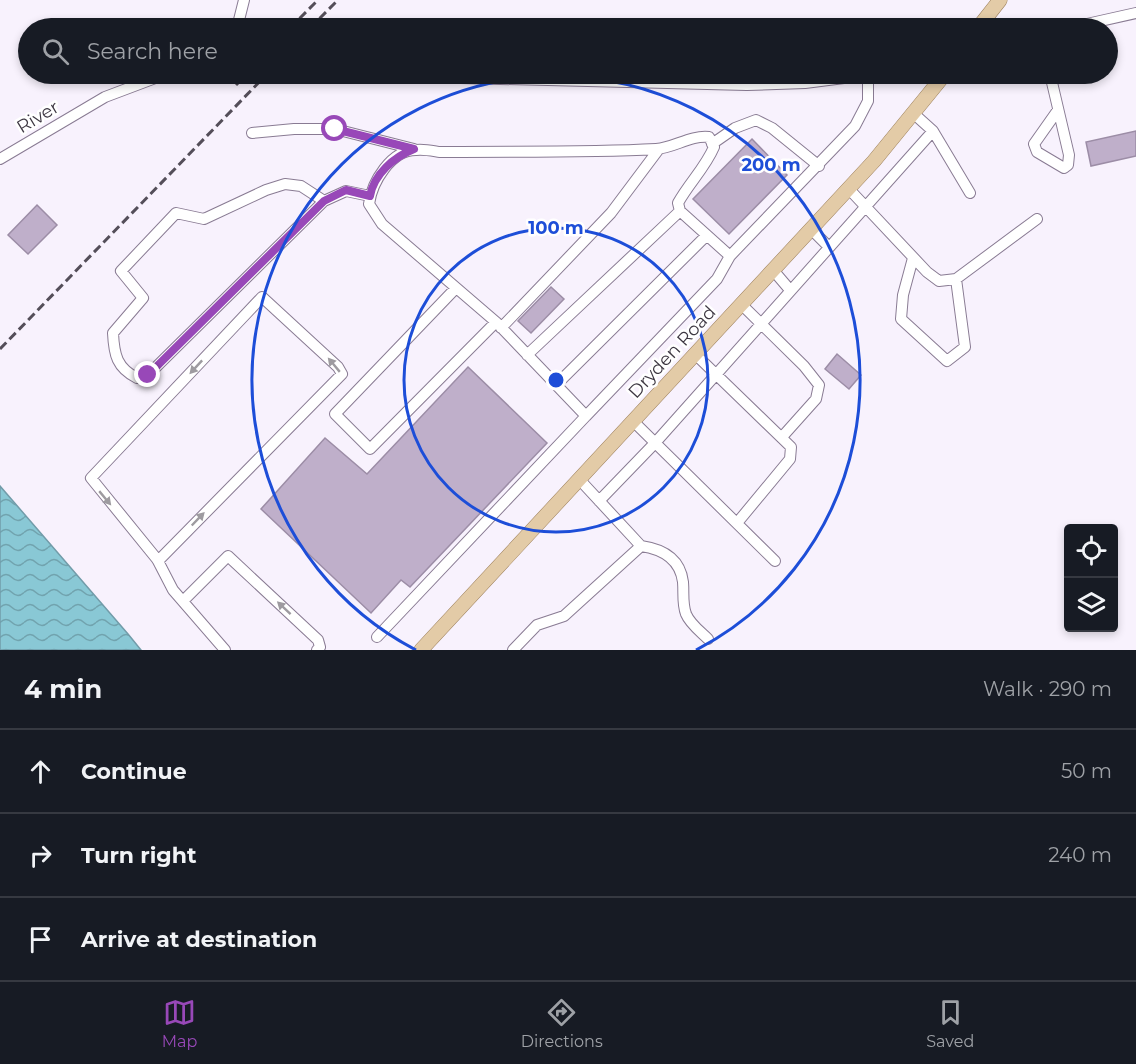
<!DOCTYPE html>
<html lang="en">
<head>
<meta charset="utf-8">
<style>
  body { margin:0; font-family:Montserrat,sans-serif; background:#242831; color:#f1f3f6 }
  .controls { position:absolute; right:18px; bottom:18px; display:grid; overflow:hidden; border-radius:6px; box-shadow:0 3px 9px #0003 }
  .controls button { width:54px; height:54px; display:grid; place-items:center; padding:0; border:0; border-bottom:2px solid #363941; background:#171b24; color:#f1f3f6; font:30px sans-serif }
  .stop { position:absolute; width:18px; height:18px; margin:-14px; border:4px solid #9848b8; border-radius:50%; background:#fff }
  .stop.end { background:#9848b8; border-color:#fff; box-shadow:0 2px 6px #0008 }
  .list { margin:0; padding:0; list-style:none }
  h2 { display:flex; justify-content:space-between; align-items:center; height:78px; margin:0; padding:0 24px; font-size:26px }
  h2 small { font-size:20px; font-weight:400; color:#9ea1a6 }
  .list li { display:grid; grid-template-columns:39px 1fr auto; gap:18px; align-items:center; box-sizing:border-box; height:84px; padding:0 24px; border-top:2px solid #363941 }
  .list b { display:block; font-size:22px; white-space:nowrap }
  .list em { font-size:20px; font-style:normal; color:#9ea1a6 }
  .icon { flex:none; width:33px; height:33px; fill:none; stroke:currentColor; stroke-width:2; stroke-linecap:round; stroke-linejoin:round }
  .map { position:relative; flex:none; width:1136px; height:650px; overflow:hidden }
  .search { position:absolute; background:#171b24; box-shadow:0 3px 9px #0003; left:18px; right:18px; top:18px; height:66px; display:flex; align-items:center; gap:15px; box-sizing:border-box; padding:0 21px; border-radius:33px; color:#9ea1a6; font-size:22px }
  .sheet { height:330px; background:#171b24 }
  nav { display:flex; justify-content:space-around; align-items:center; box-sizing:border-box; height:84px; border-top:2px solid #363941; background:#171b24; font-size:16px; color:#9ea1a6 }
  nav a { display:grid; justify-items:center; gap:3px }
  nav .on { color:#9848b8 }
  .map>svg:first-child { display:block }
  .water { fill:url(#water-waves); stroke:#729ca9; stroke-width:1.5 }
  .building { fill:#bfafca; stroke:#9c8da6; stroke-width:1.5 }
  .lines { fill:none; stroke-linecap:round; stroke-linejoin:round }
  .minor-casing { stroke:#897b93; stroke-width:12 }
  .major-casing { stroke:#9d815d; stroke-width:15 }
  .minor { stroke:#fff; stroke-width:10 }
  .major { stroke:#e3cba7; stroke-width:14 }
  .rail { stroke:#544e59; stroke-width:3; stroke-dasharray:9 4.5; stroke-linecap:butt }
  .oneway { fill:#9e9ba0 }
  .route { stroke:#9848b8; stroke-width:8 }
  .ring { fill:none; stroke:#1d4ed8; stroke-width:3 }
  .labels { text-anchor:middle; stroke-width:5; stroke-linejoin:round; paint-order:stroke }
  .street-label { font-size:18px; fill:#3d3742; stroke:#fff }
  .centre { fill:#1d4ed8; stroke:#fff; stroke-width:3 }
  .ring-label { font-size:18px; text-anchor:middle; font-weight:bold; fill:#1d4ed8; stroke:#fff; stroke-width:5; stroke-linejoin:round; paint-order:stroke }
</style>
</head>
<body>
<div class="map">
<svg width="1136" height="650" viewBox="0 0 1136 650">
  <defs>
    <pattern id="water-waves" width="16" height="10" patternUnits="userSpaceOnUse" patternTransform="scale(1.5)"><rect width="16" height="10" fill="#89c8d5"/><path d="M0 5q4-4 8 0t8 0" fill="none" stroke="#71a3ae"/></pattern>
  </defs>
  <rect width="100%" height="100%" fill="#f8f2fd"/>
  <path class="water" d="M0,486L128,634L141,650H0Z"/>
  <path class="building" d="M1136,131V156L1091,166L1086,142Z
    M752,139L787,175L729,234L693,199Z
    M37,205L57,225L28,254L8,235Z
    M551,287L564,299L531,333L518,321Z
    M837,354L861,375L849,389L825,369Z
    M468,367L547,443L410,587L401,580L371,613L261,509L325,438L367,474Z"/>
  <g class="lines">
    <g class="minor-casing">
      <path id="minor" d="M237,28L244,0
        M1069,28L1136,13
        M303,74L747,85L805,83L875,74
        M1050,74L1069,155L1068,165L1064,168L1037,152L1034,144L1058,110
        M933,131L970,193
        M252,133L294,129H335L414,149
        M712,144L735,128L756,120L772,128L819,166
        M0,159L105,97L166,74
        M848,188L927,272L939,281L956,279L1037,219
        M324,201L301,186L285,184L266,190L204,219L176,213L121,271L143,298L113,333C114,355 117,368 137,378L148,375L324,201L346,191L370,196
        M811,229L829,247
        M730,256L717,279L586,416L496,322L382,224L369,204C372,182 391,150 416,150C424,149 433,151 440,152C512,151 584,153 656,149C674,148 690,135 709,137L714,147C705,168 689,183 678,203L680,211L730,256L855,126L868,101V75
        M913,258L903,295L901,319L947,361L965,347L956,279
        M773,270L790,290
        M455,289L335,414L370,449L496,322
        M741,304L804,366L819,385L816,399L782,437
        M501,328L611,213L659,149
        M695,354L791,447L790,459L737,523
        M527,355L680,211
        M556,385L706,236
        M633,421L775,561
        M599,501L655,443L933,131L913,113
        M641,546C662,549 680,558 683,582C684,594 682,603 686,614C690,624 701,632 708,639
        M158,561L342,374L338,367L262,297L91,478L156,558L158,561L173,590L225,650
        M183,601L228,556L318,640L320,647L317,650
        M377,637L586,416
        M513,650L537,625L564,616L641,546L579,479"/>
    </g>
    <g class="major-casing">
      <path id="major" d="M978,28L1000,0
        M421,650L874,161L945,74"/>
    </g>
    <use href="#minor" class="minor"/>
    <use href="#major" class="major"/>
    <path class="rail" d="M290,28L318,0
      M310,28L338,0
      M236,85L247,74
      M0,349L267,74"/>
  </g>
  <defs><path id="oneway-solid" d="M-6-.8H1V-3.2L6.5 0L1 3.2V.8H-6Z" transform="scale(1.5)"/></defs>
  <g class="oneway">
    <use href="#oneway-solid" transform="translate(334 365) rotate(-130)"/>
    <use href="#oneway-solid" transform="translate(196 367) rotate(133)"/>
    <use href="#oneway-solid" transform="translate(105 498) rotate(50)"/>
    <use href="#oneway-solid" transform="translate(198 519) rotate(-46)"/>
    <use href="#oneway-solid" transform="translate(284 608) rotate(-137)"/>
  </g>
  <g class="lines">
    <path class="route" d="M148,375L324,201L346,190L370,196C374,174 394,157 414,149L335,129"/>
  </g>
  <g class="ring">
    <circle cx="556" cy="380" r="152"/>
    <path d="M416 650A304 304 0 1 1 696 650"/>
  </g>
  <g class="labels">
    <g class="street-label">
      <text transform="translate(38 117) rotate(-31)" y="6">River</text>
      <text transform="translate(672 352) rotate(-47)" y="6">Dryden Road</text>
    </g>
  </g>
  <circle cx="556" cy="380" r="9" class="centre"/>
  <g class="ring-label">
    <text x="771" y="171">200 m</text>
    <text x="556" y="234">100 m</text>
  </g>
</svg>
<div class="controls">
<button><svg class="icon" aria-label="locate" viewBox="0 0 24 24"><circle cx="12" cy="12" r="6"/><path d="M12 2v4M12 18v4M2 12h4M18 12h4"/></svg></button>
<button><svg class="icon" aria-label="layers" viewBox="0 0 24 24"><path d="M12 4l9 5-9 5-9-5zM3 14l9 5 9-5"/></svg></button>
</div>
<div class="stop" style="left:335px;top:129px"></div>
<div class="stop end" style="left:148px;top:375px"></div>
<div class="search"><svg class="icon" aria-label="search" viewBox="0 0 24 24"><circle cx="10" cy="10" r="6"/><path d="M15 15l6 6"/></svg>Search here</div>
</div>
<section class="sheet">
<h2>4 min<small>Walk · 290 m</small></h2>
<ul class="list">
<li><svg class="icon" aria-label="ahead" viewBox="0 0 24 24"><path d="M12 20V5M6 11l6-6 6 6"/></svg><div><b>Continue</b></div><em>50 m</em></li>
<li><svg class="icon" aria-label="right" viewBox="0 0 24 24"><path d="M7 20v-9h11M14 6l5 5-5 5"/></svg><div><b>Turn right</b></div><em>240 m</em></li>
<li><svg class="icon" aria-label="arrive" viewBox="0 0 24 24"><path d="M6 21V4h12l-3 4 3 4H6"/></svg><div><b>Arrive at destination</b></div></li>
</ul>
</section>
<nav>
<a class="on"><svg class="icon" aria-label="map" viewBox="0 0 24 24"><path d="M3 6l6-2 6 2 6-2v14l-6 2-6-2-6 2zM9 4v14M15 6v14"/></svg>Map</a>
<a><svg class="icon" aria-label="directions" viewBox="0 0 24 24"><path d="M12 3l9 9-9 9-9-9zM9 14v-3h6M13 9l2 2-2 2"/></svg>Directions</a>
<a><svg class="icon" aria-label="saved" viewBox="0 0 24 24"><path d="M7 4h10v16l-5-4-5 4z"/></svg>Saved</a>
</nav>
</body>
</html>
